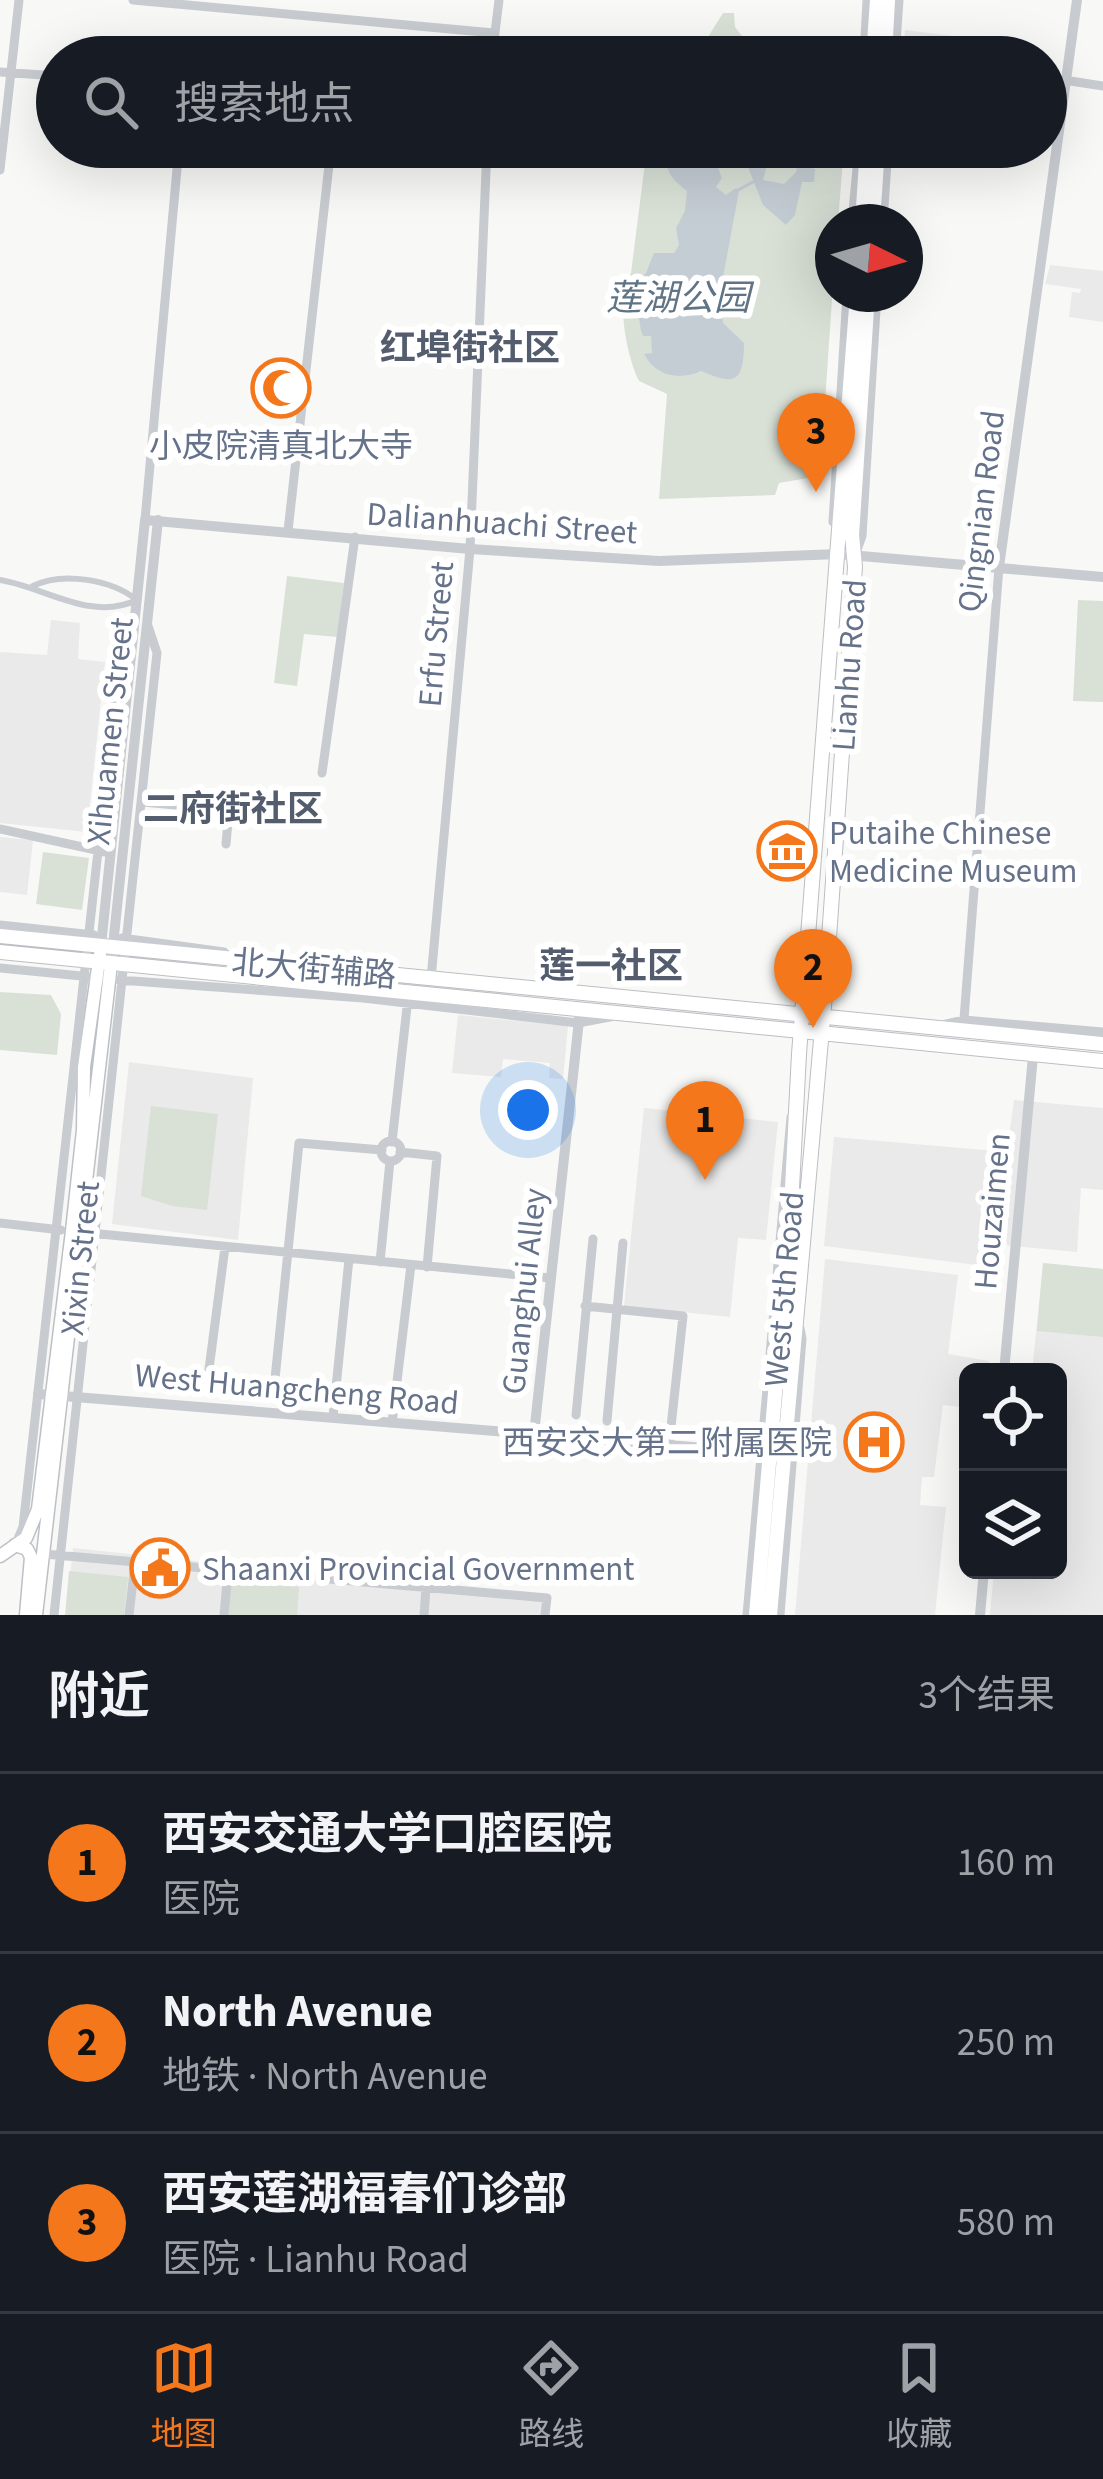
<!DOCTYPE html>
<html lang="zh">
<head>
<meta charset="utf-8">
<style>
  body { margin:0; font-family:"Source Sans 3","Noto Sans SC",sans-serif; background:#20242c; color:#f1f3f6 }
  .controls { position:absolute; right:36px; bottom:36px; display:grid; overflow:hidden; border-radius:18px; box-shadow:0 12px 48px #0002 }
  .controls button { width:108px; height:108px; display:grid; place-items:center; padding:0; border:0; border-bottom:3px solid #363941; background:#171b24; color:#f1f3f6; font:60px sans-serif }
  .compass { position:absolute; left:815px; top:204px; width:108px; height:108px; border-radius:50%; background:#171b24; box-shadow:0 12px 48px #0002; rotate:95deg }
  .you { position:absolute; left:528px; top:1110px; width:42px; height:42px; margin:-30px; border:9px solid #fff; border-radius:50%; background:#1a73e8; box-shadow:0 0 0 18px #1a73e833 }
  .badge { display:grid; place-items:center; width:78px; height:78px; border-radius:50%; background:#f4771b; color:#111; font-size:39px; font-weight:700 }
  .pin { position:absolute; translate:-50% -99px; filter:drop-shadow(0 3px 6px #0008) }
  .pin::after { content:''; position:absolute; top:63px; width:42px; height:36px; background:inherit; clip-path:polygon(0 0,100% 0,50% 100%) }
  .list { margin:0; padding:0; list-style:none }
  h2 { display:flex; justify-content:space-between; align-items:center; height:156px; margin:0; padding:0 48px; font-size:51px }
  h2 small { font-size:39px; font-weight:400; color:#9ea1a6 }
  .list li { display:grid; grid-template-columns:78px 1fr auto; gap:36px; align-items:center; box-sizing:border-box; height:180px; padding:0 48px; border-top:3px solid #363941 }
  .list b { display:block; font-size:45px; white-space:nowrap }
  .list p { margin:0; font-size:39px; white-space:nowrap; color:#9ea1a6 }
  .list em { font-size:39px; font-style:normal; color:#9ea1a6 }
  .icon { flex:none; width:66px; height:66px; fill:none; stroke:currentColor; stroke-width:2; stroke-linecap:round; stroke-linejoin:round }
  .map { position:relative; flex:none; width:1103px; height:1615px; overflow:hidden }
  .search { position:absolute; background:#171b24; box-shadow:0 12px 48px #0002; left:36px; right:36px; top:36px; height:132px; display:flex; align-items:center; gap:30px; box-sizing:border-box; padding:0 42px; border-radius:66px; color:#9ea1a6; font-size:45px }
  .sheet { height:696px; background:#171b24 }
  nav { display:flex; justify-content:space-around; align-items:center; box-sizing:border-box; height:168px; border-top:3px solid #363941; background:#171b24; font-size:33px; color:#9ea1a6 }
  nav a { display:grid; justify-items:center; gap:6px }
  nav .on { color:#f4771b }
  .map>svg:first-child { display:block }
  .built { fill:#e9eae9 }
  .green { fill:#d9e1d7 }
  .water { fill:#c5cdd4 }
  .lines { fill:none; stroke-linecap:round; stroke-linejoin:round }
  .stream { stroke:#c5cdd4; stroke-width:3 }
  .secondary-casing { stroke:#bcc0c6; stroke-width:15 }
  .primary-casing { stroke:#bbbec3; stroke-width:16 }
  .pedestrian { stroke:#c8cbd0; stroke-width:6 }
  .minor { stroke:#c8cbd0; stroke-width:9 }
  .tertiary { stroke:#c8cbd0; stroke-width:10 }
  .secondary { stroke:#fff; stroke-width:12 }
  .primary { stroke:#fff; stroke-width:14 }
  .labels { text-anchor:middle; stroke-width:12; stroke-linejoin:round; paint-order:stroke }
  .poi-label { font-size:33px; fill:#65728a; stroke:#fff; text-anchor:start }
  .street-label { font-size:33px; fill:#65728a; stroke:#fff }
  .water-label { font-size:36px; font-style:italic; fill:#617485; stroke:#fff }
  .neighbourhood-label { font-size:36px; font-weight:bold; fill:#545d6e; stroke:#fff }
</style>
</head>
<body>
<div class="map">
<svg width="1103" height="1615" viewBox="0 0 1103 1615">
  <rect width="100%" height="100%" fill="#f8f9f6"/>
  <path class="built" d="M905,30L995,41V57H903Z
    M1050,265L1103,271V322L1069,317L1072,292L1080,293L1081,289L1045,284Z
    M189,429L251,433L249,461L186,453Z
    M51,620L80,623L78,659L105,662L87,832L0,823V652L47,655Z
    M0,837L33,840L27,895L0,892Z
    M458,1015L568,1026L563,1079L549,1078L550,1063L503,1059L501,1077L452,1073Z
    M129,1062L253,1078L238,1240L112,1224Z
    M1014,1100L1103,1108V1190L1081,1188L1077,1252L1004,1245L1001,1268L824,1246L834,1137L1007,1152Z
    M644,1108L778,1122L766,1240L738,1238L730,1317L624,1306Z
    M825,1259L958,1275L948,1354L989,1361L988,1372H968V1408L943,1405L934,1477H922L920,1505L946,1507L935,1615H795Z
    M1043,1263L1103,1269V1615H990L994,1570H1058V1372H1032Z
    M73,1548L547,1598L545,1615H66Z"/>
  <path class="green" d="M723,13H734L735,27L749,45L852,52L851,57H664L680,56L682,48H701Z
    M647,147H844L838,222H833V285L820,476L779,483L775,495L659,499L667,394L639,381C626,355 615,296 631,273Z
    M287,576L344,583L337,637L304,634L297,686L274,683Z
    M1078,600L1103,601V702L1073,701Z
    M43,852L89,858L82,910L36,904Z
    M0,992L51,995L61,1014L57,1055L0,1050Z
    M151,1106L218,1114L207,1210L172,1206L141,1196Z
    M1043,1263L1103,1269V1337L1037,1331Z
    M69,1571L128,1577L124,1615H65Z
    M231,1581L299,1587L297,1615H228Z"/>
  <path class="water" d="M740,147H779L771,151L763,180L784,184L796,172L800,152L794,147H815L810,168L815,169L814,182H802L795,215L786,225L763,205Z
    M682,149L696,157L713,155L722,178L716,187L726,195L736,188L739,191L722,283L717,284L716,302L721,303L723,323L744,343C744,386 732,384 701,371C678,381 656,376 644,354L652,353L651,336H643L641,331L634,285L646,273L654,253H674L679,245L676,228L685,211L687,191C674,181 664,172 667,155Z"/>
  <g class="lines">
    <path class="stream" d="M738,190L753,182"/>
    <g class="secondary-casing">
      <path id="secondary" d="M15,1545L27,1549L31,1557L26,1615
        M0,1556L26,1538L38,1509L72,1231L83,1130L84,1067L100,954
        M36,1615L111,964"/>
    </g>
    <g class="primary-casing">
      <path id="primary" d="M873,57L877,0
        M885,57L888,0
        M862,222L867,147
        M873,222L878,147
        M0,936L1103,1044
        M0,952L1103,1061
        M756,1615L791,1207L799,1054L857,294
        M770,1615L825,995L855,567L852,535L868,294"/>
    </g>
    <path class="pedestrian" d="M0,580C45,587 90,622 137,600C112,580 63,571 33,586"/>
    <path class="minor" d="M133,0L494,33
      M492,57L499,0
      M864,57L867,0
      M895,57L899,0
      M0,72L57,76
      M1064,80L1103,86
      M0,170L19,0
      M852,222L859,147
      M883,222L888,147
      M145,520L179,147
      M833,522L847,294
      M288,531L331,147
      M857,550L862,536L877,294
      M322,773L355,537
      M143,802L229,810L226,844
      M0,829L105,852
      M0,925L94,935
      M122,938L224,952
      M0,968L102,978
      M431,979L470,549L487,147
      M119,980L363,998L578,1023L615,1016
      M942,1025L964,1020L1103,1032
      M963,1032L999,567
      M381 1151a10 10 0 1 1 20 0a10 10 0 1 1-20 0Z
      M392,1142L408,998
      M400,1152L437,1156L427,1267
      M0,1223L61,1230
      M90,1233L550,1278
      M380,1262L390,1161
      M585,1306L683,1316L669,1445
      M209,1369L225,1247
      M275,1379L299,1143L382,1150
      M576,1415L593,1239
      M333,1417L349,1259
      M607,1421L623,1243
      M392,1423L411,1265
      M17,1541L23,1527L121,644L132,627
      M44,1554L547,1598L545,1615
      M54,1615L157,653L148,626
      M129,1615L135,1564
      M224,1615L228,1572
      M424,1615L426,1588
      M747,1615L791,1117
      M780,1615L802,1339L800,1328"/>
    <path class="tertiary" d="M999,567L1077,0
      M101,946L145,520L470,549L659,561L838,554L1103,577
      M111,964L158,520
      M1004,1372L1033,1056
      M38,1394L768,1453
      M534,1434L580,1011
      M980,1615L984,1570"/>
    <use href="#secondary" class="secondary"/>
    <use href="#primary" class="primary"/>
  </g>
  <defs>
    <g id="mosque-ring" transform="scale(3)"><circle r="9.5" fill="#fff" stroke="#f4771b" stroke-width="1.5"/><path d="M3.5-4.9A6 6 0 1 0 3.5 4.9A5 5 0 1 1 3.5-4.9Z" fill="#f4771b"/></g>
    <g id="museum-ring" transform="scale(3)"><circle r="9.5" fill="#fff" stroke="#f4771b" stroke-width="1.5"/><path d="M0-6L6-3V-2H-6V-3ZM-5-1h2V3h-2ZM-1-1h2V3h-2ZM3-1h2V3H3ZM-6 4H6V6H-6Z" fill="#f4771b"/></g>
    <g id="hospital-ring" transform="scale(3)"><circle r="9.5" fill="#fff" stroke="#f4771b" stroke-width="1.5"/><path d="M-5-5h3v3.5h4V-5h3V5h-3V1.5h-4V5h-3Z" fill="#f4771b"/></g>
    <g id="civic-ring" transform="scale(3)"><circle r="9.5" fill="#fff" stroke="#f4771b" stroke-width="1.5"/><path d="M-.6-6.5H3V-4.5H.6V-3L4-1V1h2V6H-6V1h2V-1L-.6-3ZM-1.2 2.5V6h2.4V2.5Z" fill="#f4771b"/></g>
  </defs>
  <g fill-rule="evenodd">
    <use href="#mosque-ring" x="281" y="388"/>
    <use href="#museum-ring" x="787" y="851"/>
    <use href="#hospital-ring" x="874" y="1442"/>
    <use href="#civic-ring" x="160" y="1568"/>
  </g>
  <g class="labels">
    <g class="poi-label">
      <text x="281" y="457" text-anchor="middle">小皮院清真北大寺</text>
      <text x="829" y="844">Putaihe Chinese<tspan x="829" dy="38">Medicine Museum</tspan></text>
      <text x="832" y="1454" text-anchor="end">西安交大第二附属医院</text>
      <text x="202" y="1580">Shaanxi Provincial Government</text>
    </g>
    <g class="street-label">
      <text transform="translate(980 511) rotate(-83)" y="12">Qingnian Road</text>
      <text transform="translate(502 522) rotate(4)" y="12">Dalianhuachi Street</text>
      <text transform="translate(435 634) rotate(-85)" y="12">Erfu Street</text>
      <text transform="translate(848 665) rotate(-86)" y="12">Lianhu Road</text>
      <text transform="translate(109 731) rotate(-84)" y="12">Xihuamen Street</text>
      <text transform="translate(314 968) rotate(5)" y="12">北大街辅路</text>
      <text transform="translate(991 1211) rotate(-85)" y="12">Houzaimen</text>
      <text transform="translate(79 1258) rotate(-84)" y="12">Xixin Street</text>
      <text transform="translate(783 1289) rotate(-85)" y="12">West 5th Road</text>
      <text transform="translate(523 1291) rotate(-84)" y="12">Guanghui Alley</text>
      <text transform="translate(297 1388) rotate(5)" y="12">West Huangcheng Road</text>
    </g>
    <g class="water-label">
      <text x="678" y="310">莲湖公园</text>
    </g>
    <g class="neighbourhood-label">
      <text x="470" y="360">红埠街社区</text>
      <text x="233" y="821">二府街社区</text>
      <text x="611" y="978">莲一社区</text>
    </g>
  </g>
</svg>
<div class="controls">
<button><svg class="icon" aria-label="locate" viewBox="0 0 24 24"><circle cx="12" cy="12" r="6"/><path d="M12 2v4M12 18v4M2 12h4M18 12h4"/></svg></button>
<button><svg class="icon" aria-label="layers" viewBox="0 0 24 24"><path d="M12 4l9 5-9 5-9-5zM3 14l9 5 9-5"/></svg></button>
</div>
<svg class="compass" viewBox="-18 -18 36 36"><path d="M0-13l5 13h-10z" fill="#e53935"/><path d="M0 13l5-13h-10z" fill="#9ea1a6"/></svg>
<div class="you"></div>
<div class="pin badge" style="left:705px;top:1180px">1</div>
<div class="pin badge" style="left:813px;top:1028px">2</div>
<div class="pin badge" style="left:816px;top:492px">3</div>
<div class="search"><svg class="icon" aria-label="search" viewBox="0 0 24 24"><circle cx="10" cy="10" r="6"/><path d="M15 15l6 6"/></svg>搜索地点</div>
</div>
<section class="sheet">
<h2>附近<small>3个结果</small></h2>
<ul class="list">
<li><span class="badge">1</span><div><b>西安交通大学口腔医院</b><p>医院</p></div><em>160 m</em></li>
<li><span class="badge">2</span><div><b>North Avenue</b><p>地铁 · North Avenue</p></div><em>250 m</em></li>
<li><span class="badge">3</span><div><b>西安莲湖福春们诊部</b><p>医院 · Lianhu Road</p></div><em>580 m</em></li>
</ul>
</section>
<nav>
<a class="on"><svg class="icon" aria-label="map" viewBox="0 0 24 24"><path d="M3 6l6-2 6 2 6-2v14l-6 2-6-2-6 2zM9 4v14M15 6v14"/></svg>地图</a>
<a><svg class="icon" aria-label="directions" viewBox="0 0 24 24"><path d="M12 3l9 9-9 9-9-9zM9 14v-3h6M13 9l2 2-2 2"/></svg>路线</a>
<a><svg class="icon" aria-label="saved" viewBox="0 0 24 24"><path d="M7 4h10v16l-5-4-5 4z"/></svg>收藏</a>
</nav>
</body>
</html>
